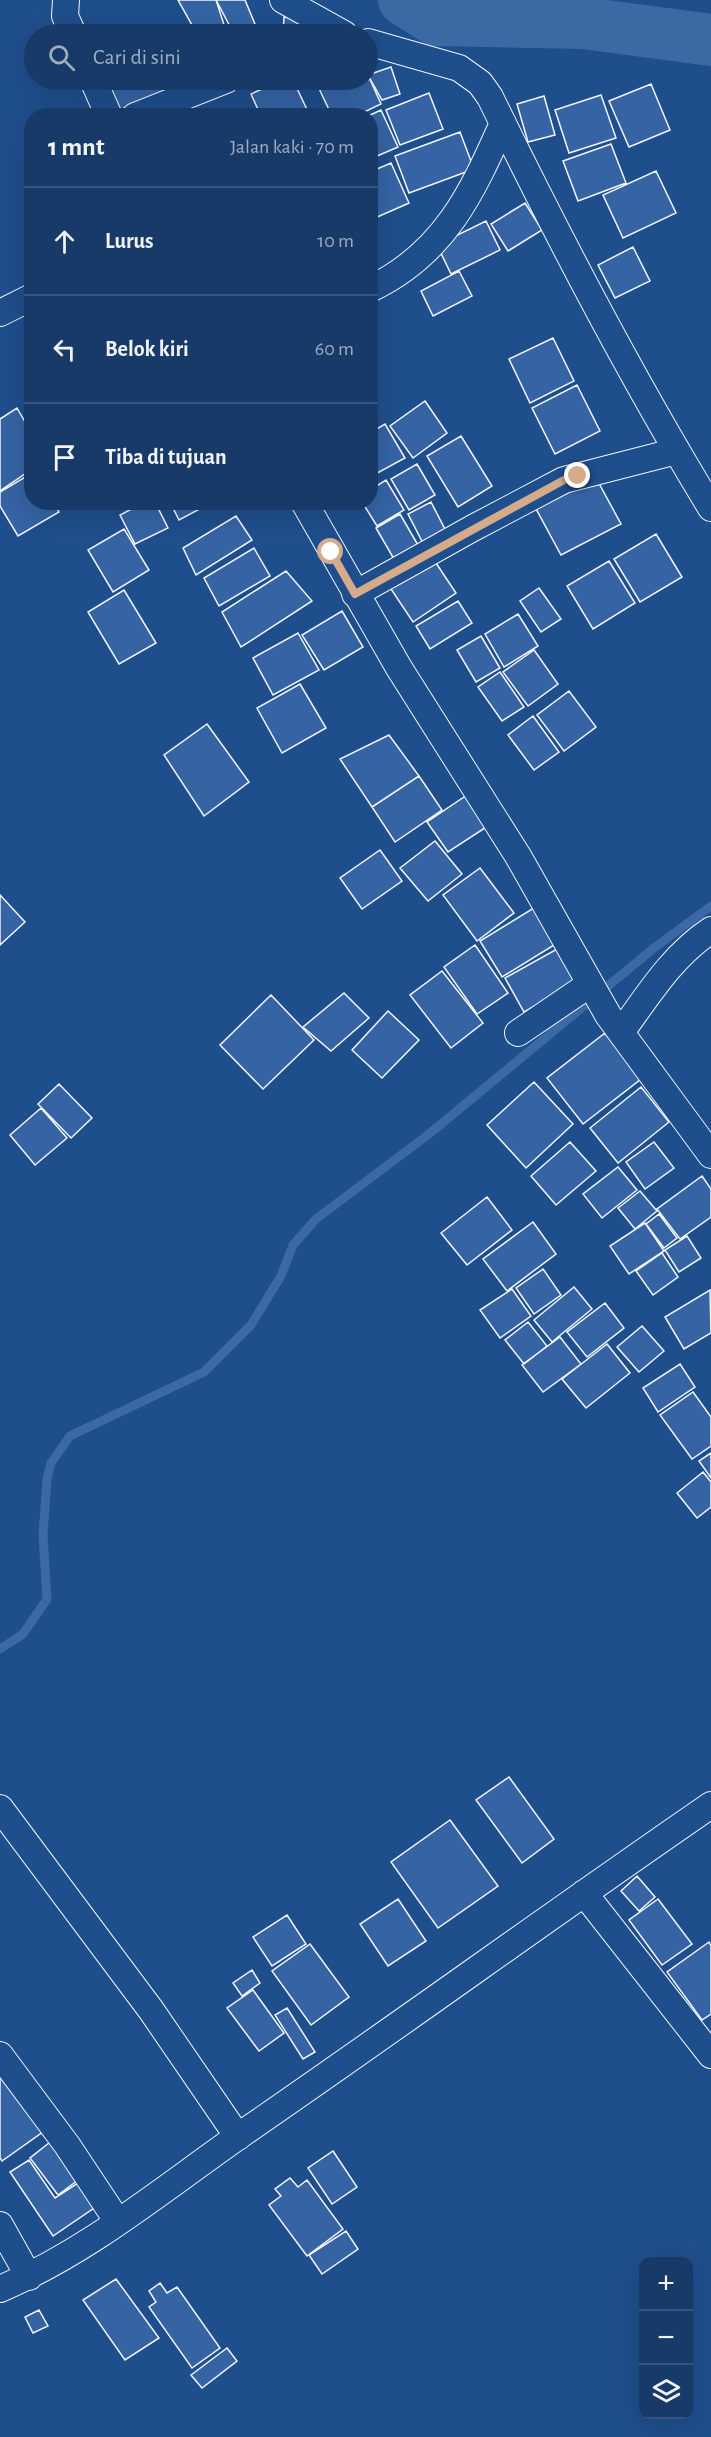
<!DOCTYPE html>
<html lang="id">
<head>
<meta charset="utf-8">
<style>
  body { margin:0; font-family:"Alegreya Sans",sans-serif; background:#20416f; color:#f1f3f6 }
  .controls { position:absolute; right:18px; bottom:18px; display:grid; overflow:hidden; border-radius:12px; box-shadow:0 6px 24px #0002 }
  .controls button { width:54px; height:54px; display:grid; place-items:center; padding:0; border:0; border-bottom:2px solid #36547d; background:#173a69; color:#f1f3f6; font:30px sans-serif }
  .stop { position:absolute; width:18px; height:18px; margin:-14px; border:4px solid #d6ab8b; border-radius:50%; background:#fff }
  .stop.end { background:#d6ab8b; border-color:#fff; box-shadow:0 2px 6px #0008 }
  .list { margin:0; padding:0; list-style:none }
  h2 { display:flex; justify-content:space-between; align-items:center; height:78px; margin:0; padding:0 24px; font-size:26px }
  h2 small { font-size:20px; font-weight:400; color:#9eadc0 }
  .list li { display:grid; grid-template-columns:39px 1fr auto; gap:18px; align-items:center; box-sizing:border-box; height:108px; padding:0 24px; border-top:2px solid #36547d }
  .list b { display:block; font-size:22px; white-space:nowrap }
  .list em { font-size:20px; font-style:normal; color:#9eadc0 }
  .icon { flex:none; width:33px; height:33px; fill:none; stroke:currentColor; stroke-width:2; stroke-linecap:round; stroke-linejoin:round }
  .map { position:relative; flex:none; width:711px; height:2437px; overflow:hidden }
  .search { position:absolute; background:#173a69; box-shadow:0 6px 24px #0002; left:24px; top:24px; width:354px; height:66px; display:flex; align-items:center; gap:15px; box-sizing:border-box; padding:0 21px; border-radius:33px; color:#9eadc0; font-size:22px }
  .panel { position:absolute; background:#173a69; box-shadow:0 6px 24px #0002; left:24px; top:108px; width:354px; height:402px; border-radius:24px }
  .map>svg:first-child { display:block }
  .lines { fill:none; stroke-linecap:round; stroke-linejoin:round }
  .stream { stroke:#3b69a3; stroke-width:9 }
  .river { stroke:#3b69a3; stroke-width:52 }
  .building { fill:#3563a3; stroke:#f2f6ff; stroke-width:1.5 }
  .minor-casing { stroke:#f2f6ff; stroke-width:28 }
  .minor { stroke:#1f4e8c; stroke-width:26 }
  .route { stroke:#d6ab8b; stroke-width:8 }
</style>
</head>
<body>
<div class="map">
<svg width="711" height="2437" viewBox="0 0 711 2437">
  <rect width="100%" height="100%" fill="#1f4e8c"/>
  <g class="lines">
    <path class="stream" d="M0,1649L23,1634L47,1599L43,1535L47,1479L51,1463L70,1436L204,1372L251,1325L281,1276L293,1245L316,1219L429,1134L654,948L711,906"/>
    <path class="river" d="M404,0L436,20L583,23L711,40"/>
  </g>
  <path class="building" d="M178,0H216L227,34H197Z
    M216,0H245L257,29L246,34H234Z
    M284,17L303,20L302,34H283Z
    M391,67L400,94L382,100L368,75Z
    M368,75L381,104L356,116H332L315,80H368Z
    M104,80H183L184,82L120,110Z
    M282,80H293L310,116H261L251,94Z
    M651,84L670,130L629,147L609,101Z
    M429,93L443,129L400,145L386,110Z
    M601,95L616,138L569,153L555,110Z
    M544,96L555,135L528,142L517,104Z
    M381,110L398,147L370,159V116H368Z
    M460,132L474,169L409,193L395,156Z
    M611,144L626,183L578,201L563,161Z
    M391,163L409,203L375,218L370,209V172Z
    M656,171L676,213L623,238L603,195Z
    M525,203L542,230L508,251L491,224Z
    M486,221L500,250L451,274L437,245Z
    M633,247L650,281L615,298L598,265Z
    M459,271L472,296L433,316L421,291Z
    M553,338L574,381L530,403L509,359Z
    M577,385L600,431L555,454L532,408Z
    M425,401L447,433L413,458L390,426Z
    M17,408L32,434V469L0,491V419Z
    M385,424L405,458L370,477V433Z
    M461,436L492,486L458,507L427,456Z
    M417,464L435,495L409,510L391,479Z
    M32,473V502H53L59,512L18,536L0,506V492Z
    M595,476L621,524L561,555L535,507Z
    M386,480L404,510L377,526L362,502H370V490Z
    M145,502H155L168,528L135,544L120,515Z
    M170,502H208L209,504L179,520Z
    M431,502L449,537L426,549L408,514Z
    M400,514L422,552L398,566L376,528Z
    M236,516L252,540L196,575L183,548Z
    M124,529L149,570L113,592L88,550Z
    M656,534L682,577L640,602L614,559Z
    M254,548L270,576L219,606L204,578Z
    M432,557L456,593L413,622L389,586Z
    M609,561L635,603L593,629L567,586Z
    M286,571L312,601L241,647L222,612Z
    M539,588L561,619L541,632L520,601Z
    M124,590L156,643L119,664L88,612Z
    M458,601L472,623L430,649L416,626Z
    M342,611L363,647L324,670L302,635Z
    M518,614L538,646L504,667L485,634Z
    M298,633L319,670L273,695L253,658Z
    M481,636L500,668L476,682L457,650Z
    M534,650L558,684L528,706L503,672Z
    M500,672L524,707L502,721L478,687Z
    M300,684L326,728L282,753L257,708Z
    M569,691L596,727L564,751L537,715Z
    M533,716L559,752L534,770L508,735Z
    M207,724L249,782L204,816L164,755Z
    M389,735L419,776L372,807L340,759Z
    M419,776L442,810L395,842L372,807Z
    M470,793L491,824L448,852L427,822Z
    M435,841L462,874L428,901L400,868Z
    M380,850L402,881L362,909L340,878Z
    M480,868L514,913L477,941L443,895Z
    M0,895L25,922L0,945Z
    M537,906L559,942L502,977L480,941Z
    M475,945L508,993L477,1014L444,967Z
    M557,949L576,984L524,1012L505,978Z
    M442,971L483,1023L451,1048L410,995Z
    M344,993L369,1018L331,1051L303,1027Z
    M271,995L314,1040L263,1089L220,1045Z
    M388,1011L419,1040L382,1078L352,1050Z
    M605,1033L641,1079L583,1124L547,1078Z
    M534,1082L573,1124L526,1168L487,1125Z
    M59,1084L92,1118L71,1138L38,1104Z
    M641,1087L669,1122L618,1163L590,1128Z
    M41,1108L67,1138L35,1165L10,1135Z
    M570,1142L596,1171L556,1205L531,1176Z
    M654,1142L674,1168L645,1189L626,1162Z
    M618,1167L637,1190L602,1218L583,1194Z
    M702,1176L711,1189V1217L680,1239L657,1209Z
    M640,1191L657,1211L635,1229L618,1208Z
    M487,1197L512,1230L467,1265L441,1233Z
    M659,1214L677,1238L664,1248L646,1224Z
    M533,1222L556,1254L507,1291L483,1259Z
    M645,1223L664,1251L629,1274L610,1246Z
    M687,1236L701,1258L679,1272L665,1250Z
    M662,1253L678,1277L653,1295L636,1271Z
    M543,1269L561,1295L534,1314L516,1288Z
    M574,1287L592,1309L552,1342L534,1320Z
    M512,1289L531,1316L500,1338L480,1310Z
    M710,1290L711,1333L684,1349L665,1317Z
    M605,1303L624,1328L587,1357L567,1332Z
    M528,1322L547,1346L524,1364L505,1340Z
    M642,1326L664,1351L639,1372L617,1347Z
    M560,1337L581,1364L543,1392L522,1365Z
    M607,1344L630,1373L586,1408L562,1379Z
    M680,1364L695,1387L658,1412L643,1388Z
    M693,1392L711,1417V1446L692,1459L660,1415Z
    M711,1453V1478L699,1461Z
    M703,1472L711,1482V1507L697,1518L677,1493Z
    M509,1777L554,1839L522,1863L476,1800Z
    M450,1820L498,1886L438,1928L391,1862Z
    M637,1876L655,1897L639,1911L621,1891Z
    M398,1899L426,1941L388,1966L360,1924Z
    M658,1899L692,1944L662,1965L629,1920Z
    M287,1915L306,1944L272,1966L253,1937Z
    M709,1942L711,1946V2014L702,2020L667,1972Z
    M310,1944L349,1997L311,2025L272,1971Z
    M252,1970L260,1983L242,1996L233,1983Z
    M253,1990L284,2033L259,2051L227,2008Z
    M287,2008L315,2052L303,2059L275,2015Z
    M0,2064L47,2129L2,2161L0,2158Z
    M54,2139L82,2177L58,2195L30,2158Z
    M333,2151L357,2187L332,2204L308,2168Z
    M29,2160L55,2198L81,2181L97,2206L53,2236L10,2172Z
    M290,2178L298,2187L307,2180L343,2229L307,2256L269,2205L281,2196L275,2189Z
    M346,2231L358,2249L322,2274L309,2255Z
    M116,2279L159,2338L125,2360L83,2300Z
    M160,2283L167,2293L177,2287L220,2348L192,2368L149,2307L156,2302L149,2291Z
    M39,2310L48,2326L33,2333L25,2317Z
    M227,2348L237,2361L202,2388L191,2375Z"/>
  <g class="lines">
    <g class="minor-casing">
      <path id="minor" d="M66,0L65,16L73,34
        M283,0L344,34
        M368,42L459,68L480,83L490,97C558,237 630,375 711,508
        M93,80L109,116
        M135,116L226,80
        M370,289C444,254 472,193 503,123
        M0,313L32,297
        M304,502L399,668L518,856L608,1015L711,1155
        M355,594L473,528L564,480L677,451
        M622,1031C649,994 672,956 711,930
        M518,1033L590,984
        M0,1808L151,2010L238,2137
        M584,1893L711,2055
        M0,2055L67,2145L118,2222
        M0,2225L29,2277
        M0,2289C89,2251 164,2188 243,2133C400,2025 554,1913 711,1805"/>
    </g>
    <use href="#minor" class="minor"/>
  </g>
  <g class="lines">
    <path class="route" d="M331,552L355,594L564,480L578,476"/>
  </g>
</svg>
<div class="controls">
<button>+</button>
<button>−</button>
<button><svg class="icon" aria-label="layers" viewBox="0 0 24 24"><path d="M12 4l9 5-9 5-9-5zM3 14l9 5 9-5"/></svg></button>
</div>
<div class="stop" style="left:331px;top:552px"></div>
<div class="stop end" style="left:578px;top:476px"></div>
<div class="search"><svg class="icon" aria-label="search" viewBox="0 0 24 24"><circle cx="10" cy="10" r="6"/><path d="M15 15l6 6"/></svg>Cari di sini</div>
<section class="panel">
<h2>1 mnt<small>Jalan kaki · 70 m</small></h2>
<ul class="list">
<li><svg class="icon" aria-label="ahead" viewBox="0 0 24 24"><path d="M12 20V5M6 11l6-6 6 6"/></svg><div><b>Lurus</b></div><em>10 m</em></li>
<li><svg class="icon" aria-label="left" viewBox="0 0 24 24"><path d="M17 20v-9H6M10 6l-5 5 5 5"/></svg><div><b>Belok kiri</b></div><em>60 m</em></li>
<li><svg class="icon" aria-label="arrive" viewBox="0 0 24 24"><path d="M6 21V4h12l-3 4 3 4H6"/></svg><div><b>Tiba di tujuan</b></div></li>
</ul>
</section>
</div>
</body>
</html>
